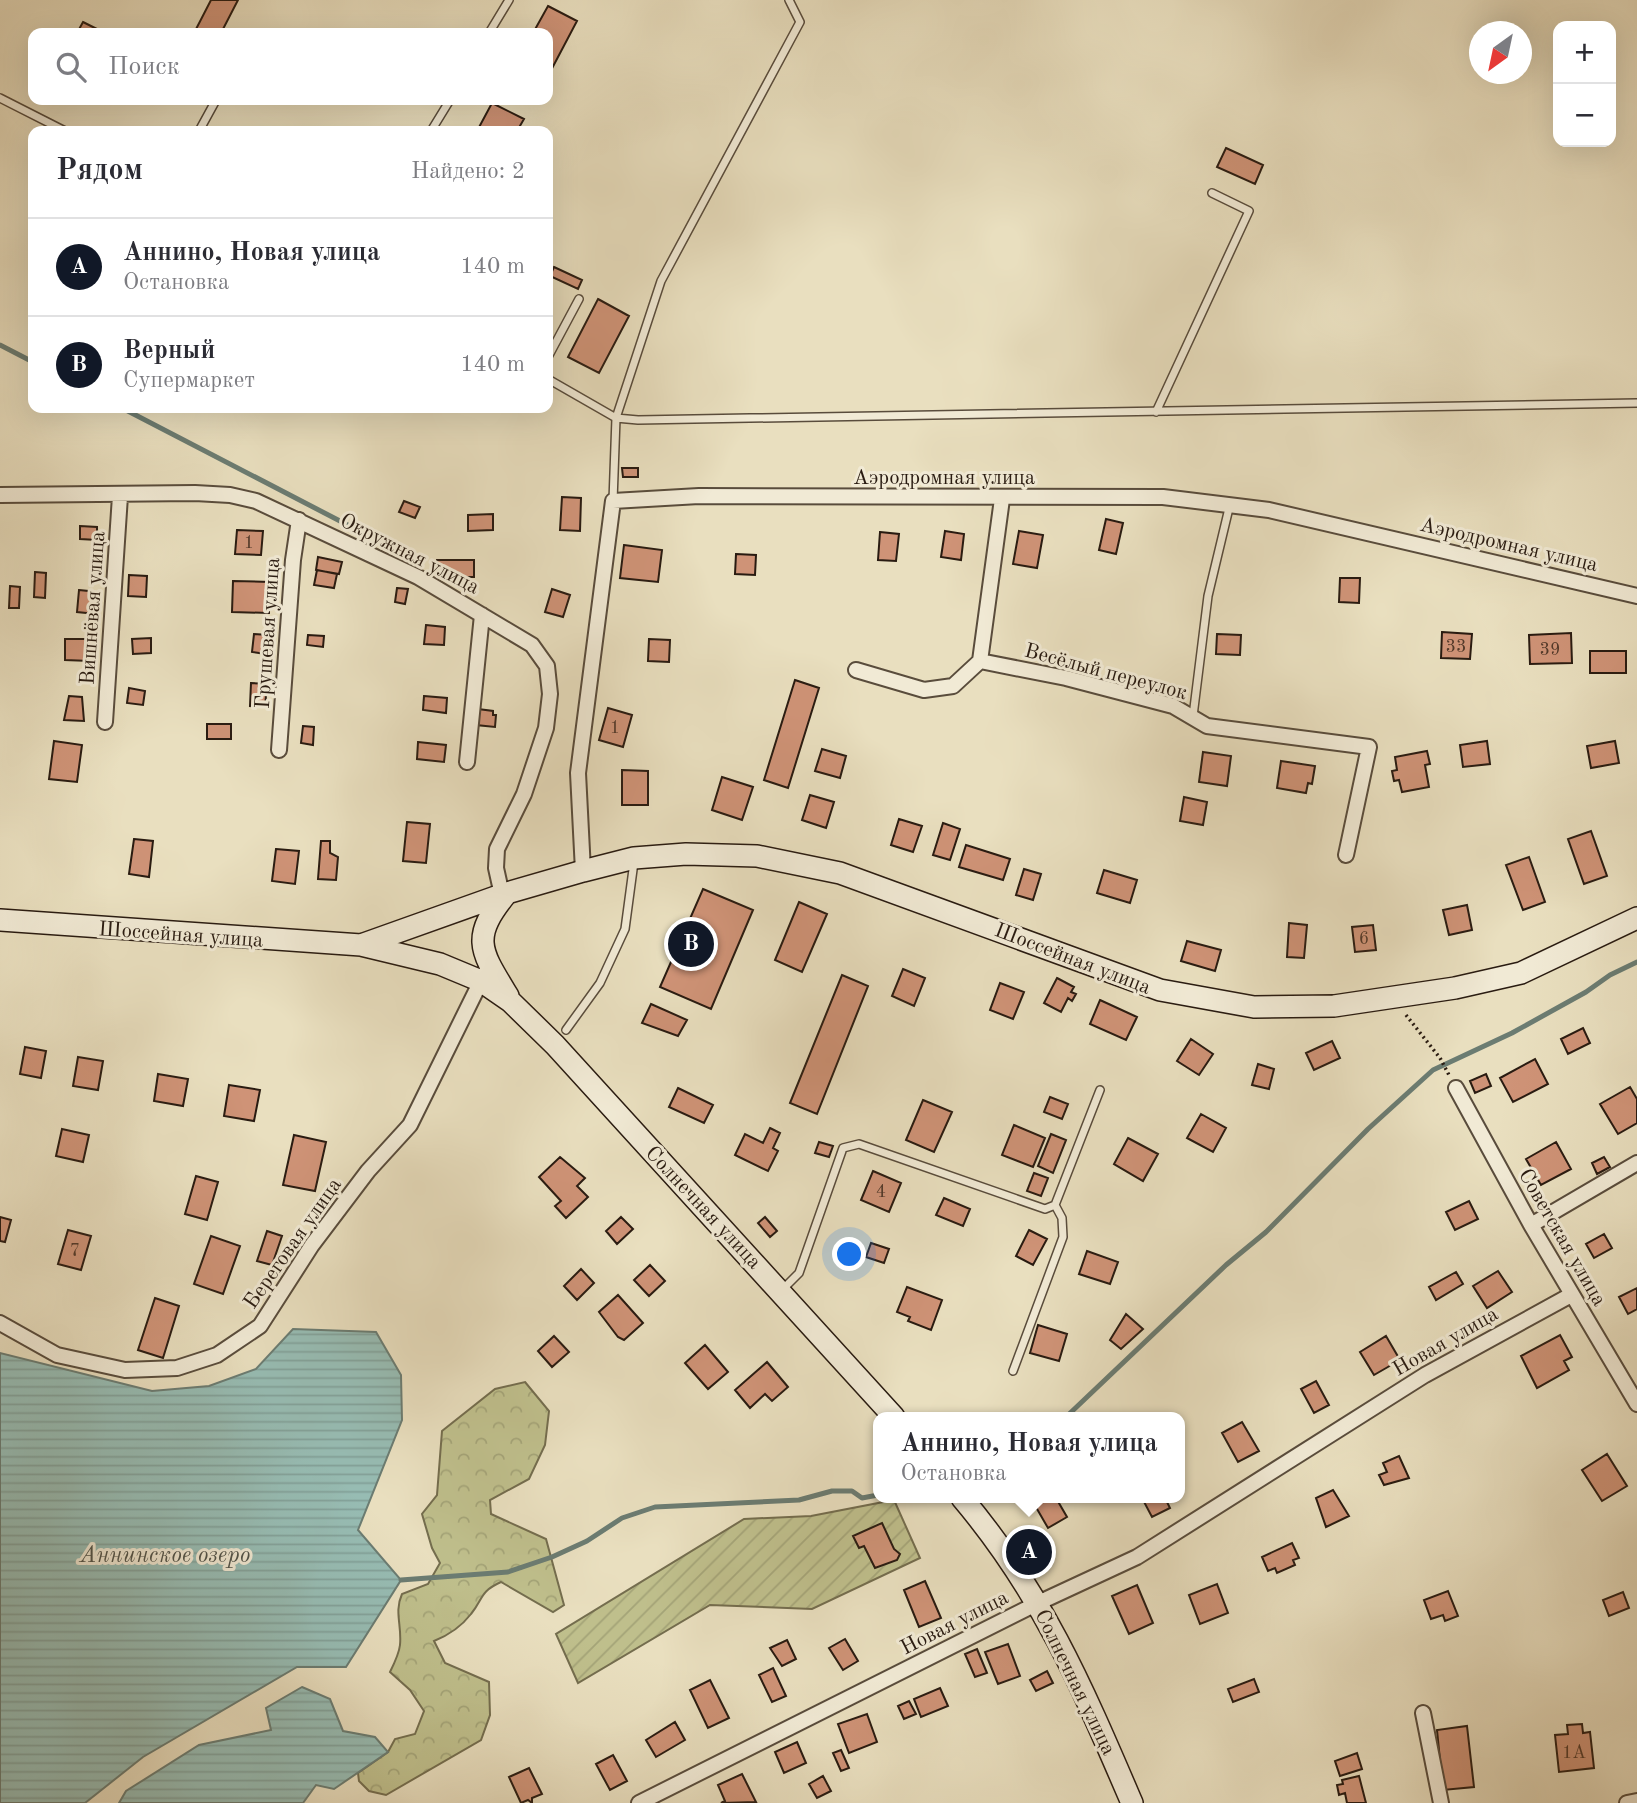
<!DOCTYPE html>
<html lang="ru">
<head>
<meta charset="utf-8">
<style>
  body { margin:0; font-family:"Old Standard TT",serif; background:#f7f7f7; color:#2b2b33 }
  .controls { position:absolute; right:21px; top:21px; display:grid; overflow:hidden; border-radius:14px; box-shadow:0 7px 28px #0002 }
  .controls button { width:63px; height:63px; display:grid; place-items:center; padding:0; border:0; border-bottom:2px solid #e1e1e2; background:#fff; color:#2b2b33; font:35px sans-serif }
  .compass { position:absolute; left:1469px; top:21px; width:63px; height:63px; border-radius:50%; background:#fff; box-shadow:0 7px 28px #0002; rotate:213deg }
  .you { position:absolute; left:850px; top:1255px; width:24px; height:24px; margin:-18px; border:5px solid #fff; border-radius:50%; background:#1a73e8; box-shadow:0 0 0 10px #1a73e833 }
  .badge { display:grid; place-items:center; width:46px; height:46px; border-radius:50%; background:#111827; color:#fff; font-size:23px; font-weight:700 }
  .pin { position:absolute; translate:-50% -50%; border:4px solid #fff; box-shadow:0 2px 7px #0006 }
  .popup { position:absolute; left:873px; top:1412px; width:312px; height:91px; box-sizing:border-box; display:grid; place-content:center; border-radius:14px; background:#fff; filter:drop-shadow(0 2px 5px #0005); font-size:23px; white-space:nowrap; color:#7c7c81 }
  .popup b { font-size:26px; color:#2b2b33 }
  .popup::after { content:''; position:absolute; left:50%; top:100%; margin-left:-14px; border:14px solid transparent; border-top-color:#fff }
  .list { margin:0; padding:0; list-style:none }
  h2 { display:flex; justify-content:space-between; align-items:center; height:91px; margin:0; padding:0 28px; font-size:30px }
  h2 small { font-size:23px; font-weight:400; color:#7c7c81 }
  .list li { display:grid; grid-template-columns:46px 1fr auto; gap:21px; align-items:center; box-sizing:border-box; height:98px; padding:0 28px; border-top:2px solid #e1e1e2 }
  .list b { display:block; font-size:26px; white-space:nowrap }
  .list p { margin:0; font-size:23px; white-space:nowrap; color:#7c7c81 }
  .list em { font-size:23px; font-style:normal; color:#7c7c81 }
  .icon { flex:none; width:38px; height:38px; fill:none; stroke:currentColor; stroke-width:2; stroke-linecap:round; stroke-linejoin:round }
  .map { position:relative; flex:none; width:1637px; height:1803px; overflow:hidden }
  .search { position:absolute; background:#fff; box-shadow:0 7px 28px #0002; left:28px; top:28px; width:525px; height:77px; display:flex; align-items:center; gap:18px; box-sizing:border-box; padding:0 24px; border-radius:14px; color:#7c7c81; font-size:26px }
  .panel { position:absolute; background:#fff; box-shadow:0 7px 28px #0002; left:28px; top:126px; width:525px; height:287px; border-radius:14px }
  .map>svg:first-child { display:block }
  .forest { fill:url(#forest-crowns); stroke:#746d4e; stroke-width:2 }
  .garden { fill:url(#garden-furrows); stroke:#746d4e; stroke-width:2 }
  .water { fill:url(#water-rules); stroke:#6b7c72; stroke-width:2 }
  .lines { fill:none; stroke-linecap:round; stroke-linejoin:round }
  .stream { stroke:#6b7c72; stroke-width:5 }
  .building { fill:#cf9377; stroke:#291b11; stroke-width:2 }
  .lane-casing { stroke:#594c3c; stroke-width:10 }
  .street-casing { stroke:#594c3c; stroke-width:18 }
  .secondary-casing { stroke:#291b11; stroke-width:24 }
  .path { stroke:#291b11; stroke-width:3.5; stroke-dasharray:2 3.5; stroke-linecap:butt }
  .lane { stroke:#f1ead5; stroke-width:7 }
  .street { stroke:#f1ead5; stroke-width:14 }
  .secondary { stroke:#f1ead5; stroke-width:21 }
  .labels { text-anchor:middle; stroke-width:6; stroke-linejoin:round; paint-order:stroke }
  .number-label { font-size:18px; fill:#52392a }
  .street-label { font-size:21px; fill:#291b11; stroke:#f1ead5 }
  .water-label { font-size:23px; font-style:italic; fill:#50534a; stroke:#f1ead5 }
</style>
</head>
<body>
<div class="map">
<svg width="1637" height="1803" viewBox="0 0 1637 1803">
  <defs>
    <pattern id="forest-crowns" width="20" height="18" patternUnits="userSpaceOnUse" patternTransform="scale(1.75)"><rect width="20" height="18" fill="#bfbf8c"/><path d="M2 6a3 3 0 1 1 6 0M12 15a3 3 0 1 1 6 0" fill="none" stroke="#a4a478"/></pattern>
    <pattern id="garden-furrows" width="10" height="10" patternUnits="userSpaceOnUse" patternTransform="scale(1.75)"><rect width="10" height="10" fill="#bfbf8c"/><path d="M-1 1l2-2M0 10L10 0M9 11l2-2" fill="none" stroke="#a4a478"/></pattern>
    <pattern id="water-rules" width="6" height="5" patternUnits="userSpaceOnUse" patternTransform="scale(1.75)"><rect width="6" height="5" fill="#97bcb3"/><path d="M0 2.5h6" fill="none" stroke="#82a199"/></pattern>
  </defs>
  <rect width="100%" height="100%" fill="#e9dfbf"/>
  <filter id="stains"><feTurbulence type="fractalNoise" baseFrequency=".00286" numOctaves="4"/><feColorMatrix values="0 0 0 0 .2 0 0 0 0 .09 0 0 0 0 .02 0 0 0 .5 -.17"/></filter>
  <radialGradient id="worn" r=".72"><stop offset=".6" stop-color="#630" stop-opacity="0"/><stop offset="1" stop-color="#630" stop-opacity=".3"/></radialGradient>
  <path class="forest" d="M525,1382L549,1411L545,1445L529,1479L490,1500L491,1514L546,1539L564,1605L553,1612L501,1582C479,1592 484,1598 471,1614C461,1627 449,1635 434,1641L445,1663L489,1682L490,1715L481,1740L386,1795L369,1791L359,1781L358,1773L388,1752L395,1739L415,1734L424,1711L410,1690L390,1672C394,1664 399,1654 400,1645C402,1625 394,1612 402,1594L428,1584L440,1563L432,1548L422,1514L437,1495L442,1431L495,1389Z"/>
  <path class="garden" d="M894,1500L920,1558L812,1609L710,1605L578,1683L556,1634L744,1519L811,1516Z"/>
  <path class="water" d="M293,1329L376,1332L401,1375L402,1420L358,1530L401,1580L346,1667H297L143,1757L85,1803H0V1353L152,1391L209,1386L256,1369Z
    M302,1687L330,1699L343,1731L375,1737L388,1752L334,1789L316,1785L303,1803H119L126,1791L199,1745L271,1730L266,1708Z"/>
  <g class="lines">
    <path class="stream" d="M0,345L33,362
      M122,408L421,563
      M1066,1417L1226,1265L1266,1232L1368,1129L1433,1070L1512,1033L1586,992L1610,975L1637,962
      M401,1580L508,1572L552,1557L587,1541L622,1518L655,1507L799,1500L832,1491H852L862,1498L878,1495"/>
  </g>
  <path class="building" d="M211,0H238L221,33H194Z
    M548,6L577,21L548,76V33H533Z
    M83,22L101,31L100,33H77Z
    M492,103L524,119L517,131H477Z
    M1226,148L1263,165L1255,184L1217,167Z
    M554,267L582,280L578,289L550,276Z
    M598,299L629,316L599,373L568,357Z
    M622,468H638V477H623Z
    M562,497L581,498L580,531L560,530Z
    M404,501L420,507L415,518L399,512Z
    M493,514V530L468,531V515Z
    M1106,519L1123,523L1116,554L1099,550Z
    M80,526L97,527V540L80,539Z
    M237,530L263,531L261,555L235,554Z
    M945,531L964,534L961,560L941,557Z
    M1019,531L1043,535L1037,568L1013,564Z
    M880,532L899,534L896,561L878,560Z
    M624,545L662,550L658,582L620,578Z
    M736,554L756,555L755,575L735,574Z
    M318,557L342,562L339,574L316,570Z
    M437,560H474V577H458L436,565Z
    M317,570L337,574L334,588L314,585Z
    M35,572L46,573L45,598L34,597Z
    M129,575L147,576L146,597L128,596Z
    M1340,578H1360L1359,603L1339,602Z
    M233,581L270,582L269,613L232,612Z
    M10,586L20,587L19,608H9Z
    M397,588L408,589L405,604L395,602Z
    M552,589L570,595L563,617L545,612Z
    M79,590L98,592L96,614L77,612Z
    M426,625L445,627L444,645L424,644Z
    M1442,632L1472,634L1470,659L1441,658Z
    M1571,633L1572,663L1530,664L1529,635Z
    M254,634L268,635L266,654L252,652Z
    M1217,634L1241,635L1240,655L1216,654Z
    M308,635L324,636L323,647L307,645Z
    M151,638V653L133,654L132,639Z
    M65,639H90V661L65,660Z
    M649,639L670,640L669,662L648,661Z
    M1590,651H1626V673H1590Z
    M795,680L819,688L788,788L764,780Z
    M251,683L267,684L265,707L250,706Z
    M129,688L145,691L143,705L127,703Z
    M69,696L82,697L84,721L64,720Z
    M424,696L447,698L446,713L423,710Z
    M608,708L632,715L623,747L599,740Z
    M478,709L493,711V715H496L495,727L476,725Z
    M207,724H231V739H207Z
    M303,726L314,727L313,745L301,743Z
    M54,741L82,745L77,782L49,779Z
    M1487,741L1490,764L1463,767L1460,745Z
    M1615,741L1619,763L1591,768L1587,746Z
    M418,742L446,745L444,762L417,759Z
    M822,749L846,756L840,778L815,771Z
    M1427,751L1430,764L1425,765L1429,787L1402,792L1399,780L1394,781L1392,771L1397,770L1395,757Z
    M1203,752L1231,756L1227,786L1199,782Z
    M1281,761L1315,766L1312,784L1308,783L1306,793L1277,788Z
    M622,770L648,771V805H622Z
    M722,777L753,787L742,820L712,810Z
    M810,795L834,802L826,828L802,820Z
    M1184,797L1207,802L1203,825L1180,821Z
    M899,819L922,826L913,852L891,845Z
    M407,822L430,824L426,863L403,861Z
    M943,823L960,829L950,860L933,855Z
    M1591,831L1607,876L1584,884L1568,839Z
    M134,839L153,841L149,877L129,874Z
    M321,841H330V853L338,857L336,880L318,879Z
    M966,845L1010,859L1003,880L959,867Z
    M276,849L299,851L295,884L272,881Z
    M1529,857L1545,902L1523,910L1506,865Z
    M1024,869L1041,874L1033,900L1016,895Z
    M1104,870L1137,880L1130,903L1097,893Z
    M703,889L753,910L711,1009L660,987Z
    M799,902L827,914L802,972L775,960Z
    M1467,905L1472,930L1449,935L1443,910Z
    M1289,923L1307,925L1304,958L1287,957Z
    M1373,925L1376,950L1355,952L1352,927Z
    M1187,941L1221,950L1215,971L1181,961Z
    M903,969L925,978L914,1006L892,996Z
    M842,975L868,986L817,1114L790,1103Z
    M1057,978L1074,987L1071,992L1076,994L1072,1001L1068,998L1061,1012L1044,1003Z
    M1000,983L1024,992L1013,1019L990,1010Z
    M1100,1000L1137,1017L1126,1040L1090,1024Z
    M651,1004L687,1020L678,1036L642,1023Z
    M1583,1028L1590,1043L1568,1054L1561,1039Z
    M1191,1039L1213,1054L1199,1075L1177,1061Z
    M1332,1041L1340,1058L1314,1070L1306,1053Z
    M25,1047L46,1051L41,1078L20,1074Z
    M78,1057L103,1061L98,1090L73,1086Z
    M1535,1059L1548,1084L1513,1102L1500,1078Z
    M1258,1064L1274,1069L1269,1089L1252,1085Z
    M158,1074L188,1079L183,1106L154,1101Z
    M1486,1074L1491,1086L1475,1093L1470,1081Z
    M229,1085L260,1090L254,1121L224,1116Z
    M1630,1087L1637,1099V1123L1618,1134L1600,1104Z
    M678,1088L713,1105L704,1123L669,1107Z
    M1050,1097L1068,1104L1062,1119L1044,1112Z
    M923,1100L952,1112L934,1152L906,1140Z
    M1201,1114L1226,1128L1213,1152L1187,1138Z
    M1014,1125L1045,1138L1033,1167L1002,1155Z
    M770,1128L780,1133L773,1148L778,1151L768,1171L735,1155L745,1134L763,1143Z
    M62,1129L89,1135L83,1162L56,1156Z
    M1051,1134L1066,1140L1053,1173L1038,1166Z
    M294,1135L326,1142L315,1191L283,1185Z
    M1128,1138L1158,1154L1143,1181L1114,1164Z
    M819,1142L833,1146L829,1157L815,1153Z
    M1556,1142L1571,1169L1541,1185L1526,1159Z
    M560,1157L585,1178L577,1186L588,1197L566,1218L555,1206L561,1201L539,1177Z
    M1604,1157L1610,1167L1597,1174L1592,1163Z
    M873,1171L901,1183L889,1212L861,1200Z
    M1034,1173L1048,1178L1041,1196L1027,1191Z
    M196,1176L218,1182L207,1220L185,1214Z
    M944,1198L970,1209L963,1226L936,1215Z
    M1469,1201L1478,1219L1455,1230L1446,1212Z
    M0,1217L11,1220L5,1242L0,1241Z
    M621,1217L633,1229L617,1244L606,1231Z
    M765,1217L777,1231L770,1237L758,1223Z
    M68,1230L91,1236L81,1270L58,1264Z
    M1029,1230L1047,1239L1033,1265L1016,1256Z
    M267,1231L282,1236L272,1265L257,1261Z
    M1604,1234L1612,1248L1594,1258L1586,1244Z
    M211,1236L240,1246L223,1294L194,1284Z
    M871,1243L889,1249L884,1263L866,1257Z
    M1087,1251L1118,1262L1110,1284L1079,1274Z
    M650,1265L665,1281L649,1296L634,1280Z
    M581,1269L594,1283L577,1300L564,1286Z
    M1498,1271L1512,1292L1487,1308L1473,1286Z
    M1456,1272L1463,1284L1436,1300L1429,1287Z
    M907,1287L942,1300L931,1330L908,1321L910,1317L897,1312Z
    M1637,1288V1309L1628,1314L1619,1297Z
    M618,1295L643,1323L624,1340L618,1337L599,1312Z
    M155,1298L179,1306L163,1358L138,1350Z
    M1126,1314L1143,1329L1121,1349L1110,1340Z
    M1038,1325L1067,1334L1059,1361L1030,1353Z
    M1560,1335L1572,1357L1564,1361L1569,1370L1537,1388L1521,1356Z
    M554,1336L569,1352L552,1367L538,1351Z
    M1386,1336L1400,1360L1374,1375L1360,1352Z
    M705,1345L728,1372L708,1389L685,1363Z
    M767,1362L788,1387L772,1401L765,1394L750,1408L735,1390Z
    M1316,1381L1329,1405L1314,1413L1301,1389Z
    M1242,1422L1259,1451L1238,1462L1222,1433Z
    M1607,1454L1627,1486L1602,1501L1582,1470Z
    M1399,1456L1409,1478L1384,1485L1379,1475L1387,1472L1383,1463Z
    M1333,1490L1349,1516L1326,1527L1316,1498Z
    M1042,1498H1056L1067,1517L1048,1528L1033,1502Z
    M1142,1498H1165L1170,1508L1152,1517Z
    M882,1523L894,1549L900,1554L897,1560L875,1568L864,1546L859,1548L853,1536Z
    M1292,1543L1299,1558L1293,1560L1295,1565L1277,1573L1275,1568L1268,1571L1262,1557Z
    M925,1581L941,1618L919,1627L904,1590Z
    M1217,1584L1228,1613L1200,1624L1189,1595Z
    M1137,1585L1153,1623L1129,1634L1112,1596Z
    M1448,1591L1458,1616L1445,1621L1443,1615L1431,1619L1424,1600Z
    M1623,1592L1629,1608L1609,1616L1603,1600Z
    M845,1639L858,1661L843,1670L829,1648Z
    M787,1640L796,1659L782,1666L770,1648Z
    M1008,1644L1020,1676L998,1684L985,1652Z
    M977,1649L987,1673L975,1677L965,1654Z
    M773,1668L786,1696L772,1702L759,1675Z
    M1047,1671L1053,1683L1036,1691L1030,1680Z
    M1254,1679L1259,1692L1233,1702L1228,1689Z
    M710,1680L729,1718L708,1728L690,1690Z
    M940,1688L948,1706L921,1717L914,1699Z
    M909,1701L916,1714L904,1719L898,1706Z
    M867,1714L877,1742L849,1753L838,1724Z
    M675,1722L685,1740L656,1757L646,1740Z
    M1582,1724L1583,1733L1590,1732L1594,1768L1559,1772L1555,1735L1568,1734L1567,1725Z
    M1467,1726L1474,1787L1443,1790L1437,1730Z
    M797,1742L806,1763L784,1773L775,1752Z
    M841,1750L849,1768L841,1771L833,1753Z
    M1357,1753L1362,1769L1340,1776L1335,1761Z
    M613,1755L627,1781L610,1790L596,1764Z
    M529,1768L542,1794L532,1798V1803L528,1800L521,1803L509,1777Z
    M742,1774L756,1802L721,1803L725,1801L718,1785Z
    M823,1776L831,1791L817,1798L809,1784Z
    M1359,1776L1366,1803H1347L1345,1793L1339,1795L1337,1785L1343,1784L1342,1780Z"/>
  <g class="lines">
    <g class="lane-casing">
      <path id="lane" d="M489,33L509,0
        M0,98L65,131
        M199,131L216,100
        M431,131L450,100
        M548,357L579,299
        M548,379L616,418L638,420L1637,403
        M1156,412L1249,211L1212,193
        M613,501L616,418L661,281L800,22L789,0
        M1193,716L1208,596L1230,504
        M566,1030L600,983L625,929L634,862
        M783,1289L799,1273L843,1148L859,1144L1045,1209L1055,1205L1100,1090
        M1013,1371L1063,1237L1062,1218L1055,1205"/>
    </g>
    <g class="street-casing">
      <path id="street" d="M0,495L195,493L230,495L256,501L418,577L532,645L547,666L550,694L546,728L524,794L497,849L496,868L502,895
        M980,661L1002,499
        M856,670L924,690L953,686L980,661L1066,678L1173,706L1207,726L1369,747L1346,855
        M105,722L120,496
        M279,750L293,560L299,520
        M467,762L482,615
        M583,871L578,773L613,501L699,496L1163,497L1269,510L1637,596
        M1456,1088L1531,1225L1637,1404
        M1531,1225L1637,1163
        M0,1323L57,1355L125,1370L177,1368L217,1355L260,1326L312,1245L368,1171L410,1125L481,981
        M1423,1713L1441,1803
        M639,1803L1038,1603L1137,1557L1425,1375L1571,1295
        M1627,1803L1637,1801"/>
    </g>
    <g class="secondary-casing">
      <path id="secondary" d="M507,893C470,938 480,950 508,996
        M0,920L361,945L440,964L481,981L510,1001L555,1045L894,1417
        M361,945L507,893L583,871L634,858L686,854L757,856L840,873L1160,990L1254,1007L1334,1006L1455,988L1521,973L1637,918
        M962,1498C1043,1594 1083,1689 1132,1803"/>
    </g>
    <path class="path" d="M1406,1015L1440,1058L1450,1077"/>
    <use href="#lane" class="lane"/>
    <use href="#street" class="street"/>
    <use href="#secondary" class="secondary"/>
  </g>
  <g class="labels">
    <g class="number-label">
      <text x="249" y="548">1</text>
      <text x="1456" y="652">33</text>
      <text x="1550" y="655">39</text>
      <text x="615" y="733">1</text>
      <text x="1364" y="944">6</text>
      <text x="881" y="1197">4</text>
      <text x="75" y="1256">7</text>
      <text x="1574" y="1758">1А</text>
    </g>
    <g class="street-label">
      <text x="944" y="484">Аэродромная улица</text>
      <text transform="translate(1509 544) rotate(13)" y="7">Аэродромная улица</text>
      <text transform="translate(410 553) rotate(27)" y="7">Окружная улица</text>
      <text transform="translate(92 608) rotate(-86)" y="7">Вишнёвая улица</text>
      <text transform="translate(267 633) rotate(-86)" y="7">Грушевая улица</text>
      <text transform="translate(1106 671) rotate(15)" y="7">Весёлый переулок</text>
      <text transform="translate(181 934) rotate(4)" y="7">Шоссейная улица</text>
      <text transform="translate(1073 958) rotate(21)" y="7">Шоссейная улица</text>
      <text transform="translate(704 1207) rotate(47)" y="7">Солнечная улица</text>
      <text transform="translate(1563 1237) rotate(60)" y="7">Советская улица</text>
      <text transform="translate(292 1243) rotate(-55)" y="7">Береговая улица</text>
      <text transform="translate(1445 1341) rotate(-30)" y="7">Новая улица</text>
      <text transform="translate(954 1622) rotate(-27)" y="7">Новая улица</text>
      <text transform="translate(1076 1682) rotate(64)" y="7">Солнечная улица</text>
    </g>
    <g class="water-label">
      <text x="165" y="1562">Аннинское озеро</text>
    </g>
  </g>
  <rect width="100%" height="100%" filter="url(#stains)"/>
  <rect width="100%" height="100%" fill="url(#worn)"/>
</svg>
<div class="controls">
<button>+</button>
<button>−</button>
</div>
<svg class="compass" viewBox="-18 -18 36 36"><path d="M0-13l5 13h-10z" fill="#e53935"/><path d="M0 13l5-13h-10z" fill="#7c7c81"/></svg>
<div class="you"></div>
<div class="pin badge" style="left:1029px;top:1552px">A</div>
<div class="popup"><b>Аннино, Новая улица</b>Остановка</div>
<div class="pin badge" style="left:691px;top:944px">B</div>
<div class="search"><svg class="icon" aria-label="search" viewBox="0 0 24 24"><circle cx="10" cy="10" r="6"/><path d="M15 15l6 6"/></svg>Поиск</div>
<section class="panel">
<h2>Рядом<small>Найдено: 2</small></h2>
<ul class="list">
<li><span class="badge">A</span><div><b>Аннино, Новая улица</b><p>Остановка</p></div><em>140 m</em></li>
<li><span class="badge">B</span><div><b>Верный</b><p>Супермаркет</p></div><em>140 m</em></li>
</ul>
</section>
</div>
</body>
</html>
